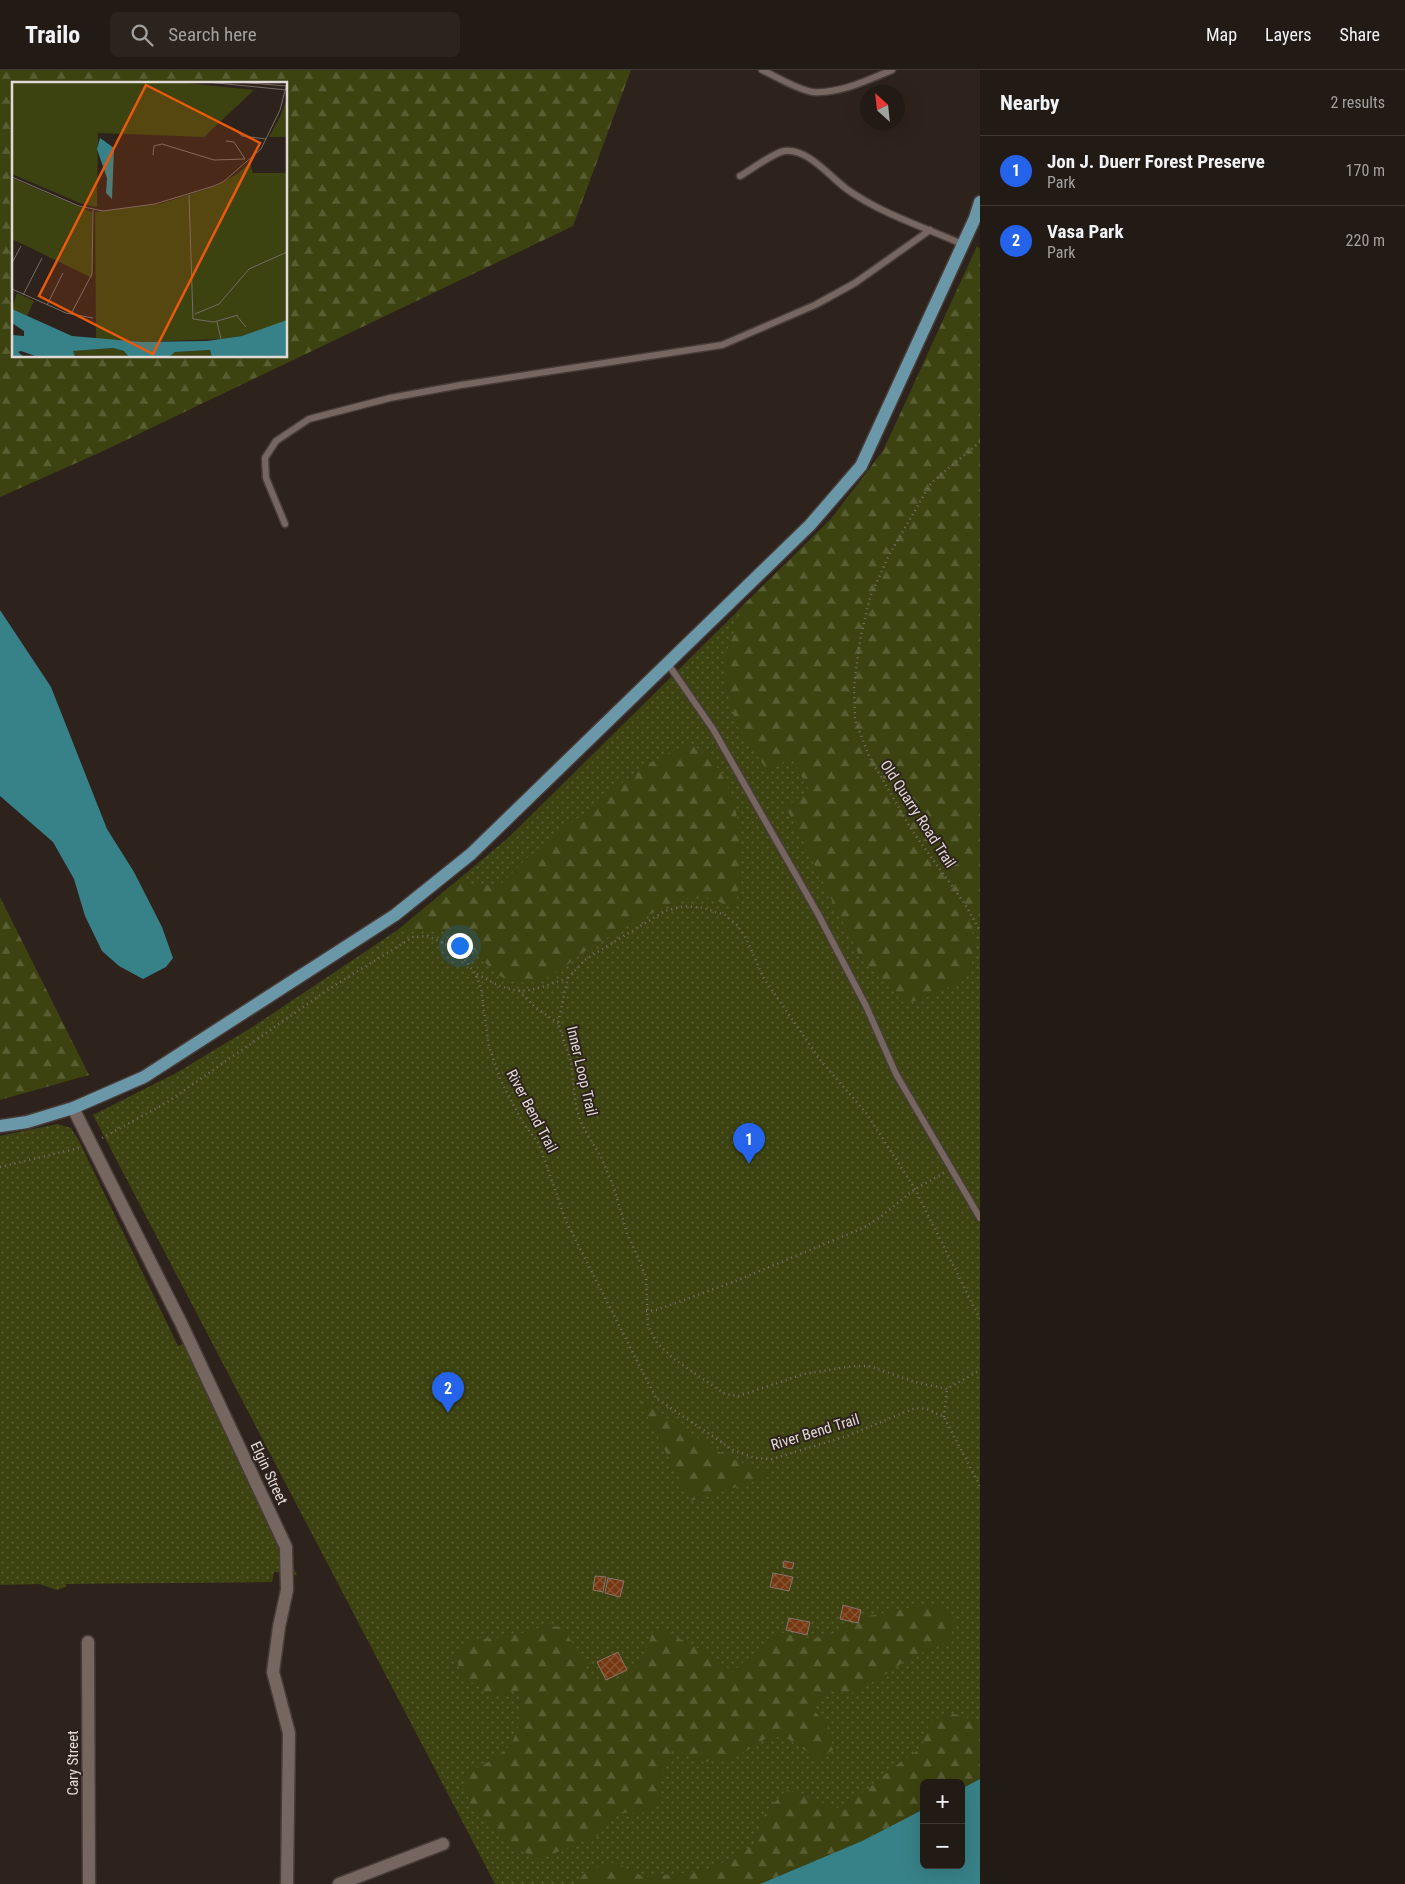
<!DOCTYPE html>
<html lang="en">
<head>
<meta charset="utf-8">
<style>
  body { margin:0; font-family:"Roboto Condensed",sans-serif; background:#2a231e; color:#f1f3f6 }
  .controls { position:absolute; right:15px; bottom:15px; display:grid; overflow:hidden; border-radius:8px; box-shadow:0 5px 20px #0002 }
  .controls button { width:45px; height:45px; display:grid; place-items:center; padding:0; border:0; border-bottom:1px solid #3f3834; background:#221a15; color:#f1f3f6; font:25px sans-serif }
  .compass { position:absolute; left:860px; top:15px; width:45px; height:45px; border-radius:50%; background:#221a15; box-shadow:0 5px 20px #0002; rotate:333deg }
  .you { position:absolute; left:459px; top:875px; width:18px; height:18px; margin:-12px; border:4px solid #fff; border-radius:50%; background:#1a73e8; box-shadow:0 0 0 8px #1a73e833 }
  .badge { display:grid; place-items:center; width:32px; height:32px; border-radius:50%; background:#2563eb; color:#fff; font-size:16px; font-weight:700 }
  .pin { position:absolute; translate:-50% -41px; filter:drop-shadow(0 1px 2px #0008) }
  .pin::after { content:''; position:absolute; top:26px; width:18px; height:15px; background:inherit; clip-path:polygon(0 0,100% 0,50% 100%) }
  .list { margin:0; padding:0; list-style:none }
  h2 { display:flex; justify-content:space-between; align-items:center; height:65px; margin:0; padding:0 20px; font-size:21px }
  h2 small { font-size:16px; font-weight:400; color:#a2a1a0 }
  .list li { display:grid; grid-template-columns:32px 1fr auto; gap:15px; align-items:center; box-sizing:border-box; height:70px; padding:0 20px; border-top:1px solid #3f3834 }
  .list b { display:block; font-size:19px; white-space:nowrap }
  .list p { margin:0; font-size:16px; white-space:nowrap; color:#a2a1a0 }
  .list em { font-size:16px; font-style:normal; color:#a2a1a0 }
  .icon { flex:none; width:28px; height:28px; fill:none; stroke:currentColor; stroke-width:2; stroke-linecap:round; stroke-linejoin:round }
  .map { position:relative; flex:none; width:980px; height:1814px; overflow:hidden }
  header { display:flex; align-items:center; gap:30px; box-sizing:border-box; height:70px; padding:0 25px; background:#221a15; border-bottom:1px solid #3f3834 }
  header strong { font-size:24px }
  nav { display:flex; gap:28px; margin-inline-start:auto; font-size:18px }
  .search { width:350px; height:45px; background:#2a231e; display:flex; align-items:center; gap:12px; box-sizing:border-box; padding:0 18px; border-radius:8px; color:#a2a1a0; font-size:19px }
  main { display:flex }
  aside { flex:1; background:#221a15 }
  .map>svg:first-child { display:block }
  .grass { fill:url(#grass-dots) }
  .forest { fill:url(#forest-firs); fill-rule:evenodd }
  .water { fill:#378288 }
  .building { fill:url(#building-cross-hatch); stroke:#84756d }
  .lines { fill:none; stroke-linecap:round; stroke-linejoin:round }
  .service-casing { stroke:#473c38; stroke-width:9 }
  .minor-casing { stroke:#473c38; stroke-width:15 }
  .primary-casing { stroke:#473c38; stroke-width:15 }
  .path { stroke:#796e69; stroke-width:2.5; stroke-dasharray:1 4; stroke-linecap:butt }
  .service { stroke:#756660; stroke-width:6 }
  .minor { stroke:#756660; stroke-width:12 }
  .primary { stroke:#6a98a8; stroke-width:12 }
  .labels { text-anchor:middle; stroke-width:4; stroke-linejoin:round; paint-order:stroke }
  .street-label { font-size:15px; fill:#e1d9d5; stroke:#2e221c }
  .inset-road { fill:none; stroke:#766b66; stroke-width:1 }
  .view { fill:#e8590c; fill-opacity:0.15; stroke:#e8590c; stroke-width:2.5 }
  .inset-edge { fill:none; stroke:#e1d9d5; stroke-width:2.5 }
</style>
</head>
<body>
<header>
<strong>Trailo</strong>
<div class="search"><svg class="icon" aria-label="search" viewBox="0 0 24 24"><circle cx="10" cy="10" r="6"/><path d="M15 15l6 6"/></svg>Search here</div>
<nav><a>Map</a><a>Layers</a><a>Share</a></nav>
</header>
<main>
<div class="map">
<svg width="980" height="1814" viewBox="0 0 980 1814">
  <defs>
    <pattern id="grass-dots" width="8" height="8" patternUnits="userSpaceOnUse" patternTransform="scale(1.25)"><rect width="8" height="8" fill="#3c4310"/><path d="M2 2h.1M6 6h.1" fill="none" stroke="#585e32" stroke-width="1.8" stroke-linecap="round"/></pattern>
    <pattern id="forest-firs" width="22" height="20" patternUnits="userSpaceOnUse" patternTransform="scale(1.25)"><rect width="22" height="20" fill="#3c4310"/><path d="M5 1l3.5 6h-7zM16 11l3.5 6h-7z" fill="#585e32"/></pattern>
    <pattern id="building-cross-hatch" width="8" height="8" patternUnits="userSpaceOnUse" patternTransform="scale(1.25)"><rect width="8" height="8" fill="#753811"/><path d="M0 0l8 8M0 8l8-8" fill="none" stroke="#885433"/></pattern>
  </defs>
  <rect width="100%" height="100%" fill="#2e221c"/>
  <path class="grass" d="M980,288V1709L961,1719V1713H924V1739L760,1814H495L93,1045L178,1002L254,956L399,859L508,768L831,449L883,381L911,323Z
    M57,1054L71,1058L79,1071L178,1276L185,1273L297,1505L274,1502L272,1512L66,1514V1517L57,1520L39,1514L0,1515V1066Z"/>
  <path class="forest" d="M0,0H631L573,156L101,382L0,427ZM14,14H286V286H14Z
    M977,176L980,179V858L972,862C973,868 976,876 975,881C971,912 930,929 904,933L860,887L786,737L809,720L791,686L769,703L736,654L726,618L724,587L736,559L738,540L831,449L883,381Z
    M690,673C697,678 706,683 711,689C746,732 743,790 735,840C724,834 709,825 696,826C674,828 605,868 584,882C568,893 554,909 533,912C486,918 484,875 452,864C435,858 416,860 399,859L462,807L473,815H500L528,787L645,695Z
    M0,827L89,1005L0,1030Z
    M639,1330L719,1382L772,1406L691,1431Z
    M938,1535L954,1553L950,1570L905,1591L880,1608L850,1624L828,1620L812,1638L830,1659L833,1680L818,1689L784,1666L765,1669L735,1688L704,1692L672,1679L662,1707L660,1730L641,1744L617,1742L599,1765L540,1789C518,1782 484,1758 472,1738C467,1729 466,1714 463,1704C511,1683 522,1675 520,1620L491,1626L461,1604L456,1587L466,1570L508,1567L545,1556L561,1557L580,1583L591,1608L621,1613L642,1592L654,1558C684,1569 708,1582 733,1602L776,1562L813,1569L835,1563L869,1546L908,1538Z
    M947,1642L980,1651V1709L961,1719V1713H924V1739L862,1771L760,1814H575L588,1800L615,1792L644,1807L710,1800L754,1774L766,1741L787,1720L837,1738L868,1719L895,1696L921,1678L929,1654Z"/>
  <path class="water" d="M0,540L51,617L107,759L134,802L162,857L173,888L166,897L143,909L119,896L102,881L85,846L74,809L53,772L0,726Z
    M980,1709V1814H760L862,1771L924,1739V1795H961V1719Z"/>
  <path class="building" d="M784,1491L794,1493L792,1499L783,1497Z
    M773,1503L793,1507L789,1521L770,1517Z
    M595,1506L606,1507L603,1522L593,1520Z
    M608,1508L624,1511L620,1527L605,1523Z
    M843,1535L861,1540L858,1553L840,1549Z
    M789,1548L810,1552L807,1565L786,1560Z
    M618,1582L627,1600L606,1610L597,1592Z"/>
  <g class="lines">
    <g class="service-casing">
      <path id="service" d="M762,0C775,6 800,21 813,22C839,24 868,10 892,0
        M740,106C751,100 773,83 784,81C807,77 831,108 848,120C882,144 924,157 962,174
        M285,454L266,408L265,388L276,371L309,349L390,328L461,315L722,275L815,235L855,213L930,160
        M668,594L713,659L818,844L866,936L896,1004L980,1148"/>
    </g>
    <g class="minor-casing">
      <path id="minor" d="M73,1038L181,1253L286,1477L287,1520L279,1557L273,1602L289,1663L287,1814
        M88,1572L89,1814
        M339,1814L443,1774"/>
    </g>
    <g class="primary-casing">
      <path id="primary" d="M0,1056L27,1052L73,1038L144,1007L395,845L471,784L810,455L861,396L975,148L980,132"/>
    </g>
    <path class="path" d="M980,372L931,413L888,487L870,527L860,570L854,616L855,650L869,686L913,762L965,834L980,861
      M477,904C517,927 525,924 567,908
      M519,921L536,938L558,953
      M102,1068L166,1033L329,919L413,867L428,866L447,875L462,886L475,903L481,918L489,977L501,1011L523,1053L539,1074L566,1151L656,1328L733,1380L755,1388L772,1389L847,1366L915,1338L927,1339L944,1347L980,1416
      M0,1097L79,1078
      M646,1241L657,1240L738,1210L863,1158L879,1148L915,1119L944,1103
      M980,1249L915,1119L867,1044L821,991L763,907L746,868L737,855L725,845L703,838L685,836L665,841L586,889L568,908L558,953L571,992L576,1037L582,1055L602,1089L614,1118L627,1163L640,1192L646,1208L648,1256L657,1273L674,1289L725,1324L739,1326L804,1304L853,1296H869L915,1312L947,1319L980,1300
      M944,1347L947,1319"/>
    <use href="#service" class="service"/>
    <use href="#minor" class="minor"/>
    <use href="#primary" class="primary"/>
  </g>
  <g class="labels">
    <g class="street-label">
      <text transform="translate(918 744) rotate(57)" y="5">Old Quarry Road Trail</text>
      <text transform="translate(582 1001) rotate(77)" y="5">Inner Loop Trail</text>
      <text transform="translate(532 1041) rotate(62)" y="5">River Bend Trail</text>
      <text transform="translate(815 1362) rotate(-17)" y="5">River Bend Trail</text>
      <text transform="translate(269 1403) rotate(65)" y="5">Elgin Street</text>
      <text transform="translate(73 1693) rotate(-90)" y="5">Cary Street</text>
    </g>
  </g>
  <g transform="translate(12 12)">
    <rect width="275" height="275" fill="#2e221c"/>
    <path d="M221,94L275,95V238L236,253L208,257H84L83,130L148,122L204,104ZM0,96L80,130V196L0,157ZM5,211L22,219L15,234L0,227Z" fill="#3c4310"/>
    <path d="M0,0H165L242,8L192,55L86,51L85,125L70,122L0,92ZM275,17V55H257L268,35ZM238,81L241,91H275V116L269,115L268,118L275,128V141L256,136L247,129L236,132L239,126L236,125L237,115L227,126L229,165L224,173L218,176L209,167L200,169L199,161L193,165H184L182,135H186V130H182L181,123L184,114L215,100ZM175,122L176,134L170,144L164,140L142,141L130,127ZM275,173V238L236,253L210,257L212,249L206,241L216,237L220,241L225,237L211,221L228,197L231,194L249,204H260L268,196L264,178ZM201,176L207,185V210L210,198L221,196L229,188L250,180L232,191L206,221L200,222L197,211L191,208L186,211L182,222V199L195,186L194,196L200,198ZM95,213L107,217L111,227L118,223L125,233L132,231L153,240L134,241L129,248L127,243L113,238L108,243H91L86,233L87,229L97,225L93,217ZM96,247L110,255L124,250L129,255L147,250L159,254H177L184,248L190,253L206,252L208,257L130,260L84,257V250L87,248L91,252ZM101,266L112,269L117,275L61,273V269ZM198,268L200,275L156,274L163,270Z" fill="#3c4310"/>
    <path d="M88,56L102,66L100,117L94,111L95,96L85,67ZM0,227L60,254L130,260L195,259L230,254L275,238V275H200L198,268L163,270L157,275H117L112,269L101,266L61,269L63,275H26L9,269L6,270L12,275H0V253L12,254V249L0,241Z" fill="#378288"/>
    <path class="inset-road" d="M195,0L275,8M225,0L275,4M221,46L230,54L254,57M214,59L222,60L233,77M141,73L142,64L150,62L202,78L233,77M0,95L67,124L91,129L143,122L202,104L211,100L249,67L268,28L275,1M177,113L181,237L202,240L226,233M0,181L9,164M0,207L54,231L81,236M11,213L30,176M35,223L51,191M59,232L80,192L81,128M183,232L207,222L237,187L275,170M224,233L234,245M205,240L209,257"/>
    <path class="view" d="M134,3L248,61L141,272L27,214Z"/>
    <rect width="275" height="275" class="inset-edge"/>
  </g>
</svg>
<div class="controls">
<button>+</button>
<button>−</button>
</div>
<svg class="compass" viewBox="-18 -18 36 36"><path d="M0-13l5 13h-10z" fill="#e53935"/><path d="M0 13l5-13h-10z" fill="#a2a1a0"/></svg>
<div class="you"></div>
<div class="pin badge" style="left:749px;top:1094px">1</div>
<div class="pin badge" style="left:448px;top:1343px">2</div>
</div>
<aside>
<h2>Nearby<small>2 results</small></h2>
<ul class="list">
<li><span class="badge">1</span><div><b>Jon J. Duerr Forest Preserve</b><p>Park</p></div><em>170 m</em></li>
<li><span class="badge">2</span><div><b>Vasa Park</b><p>Park</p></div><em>220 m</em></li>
</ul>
</aside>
</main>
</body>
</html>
